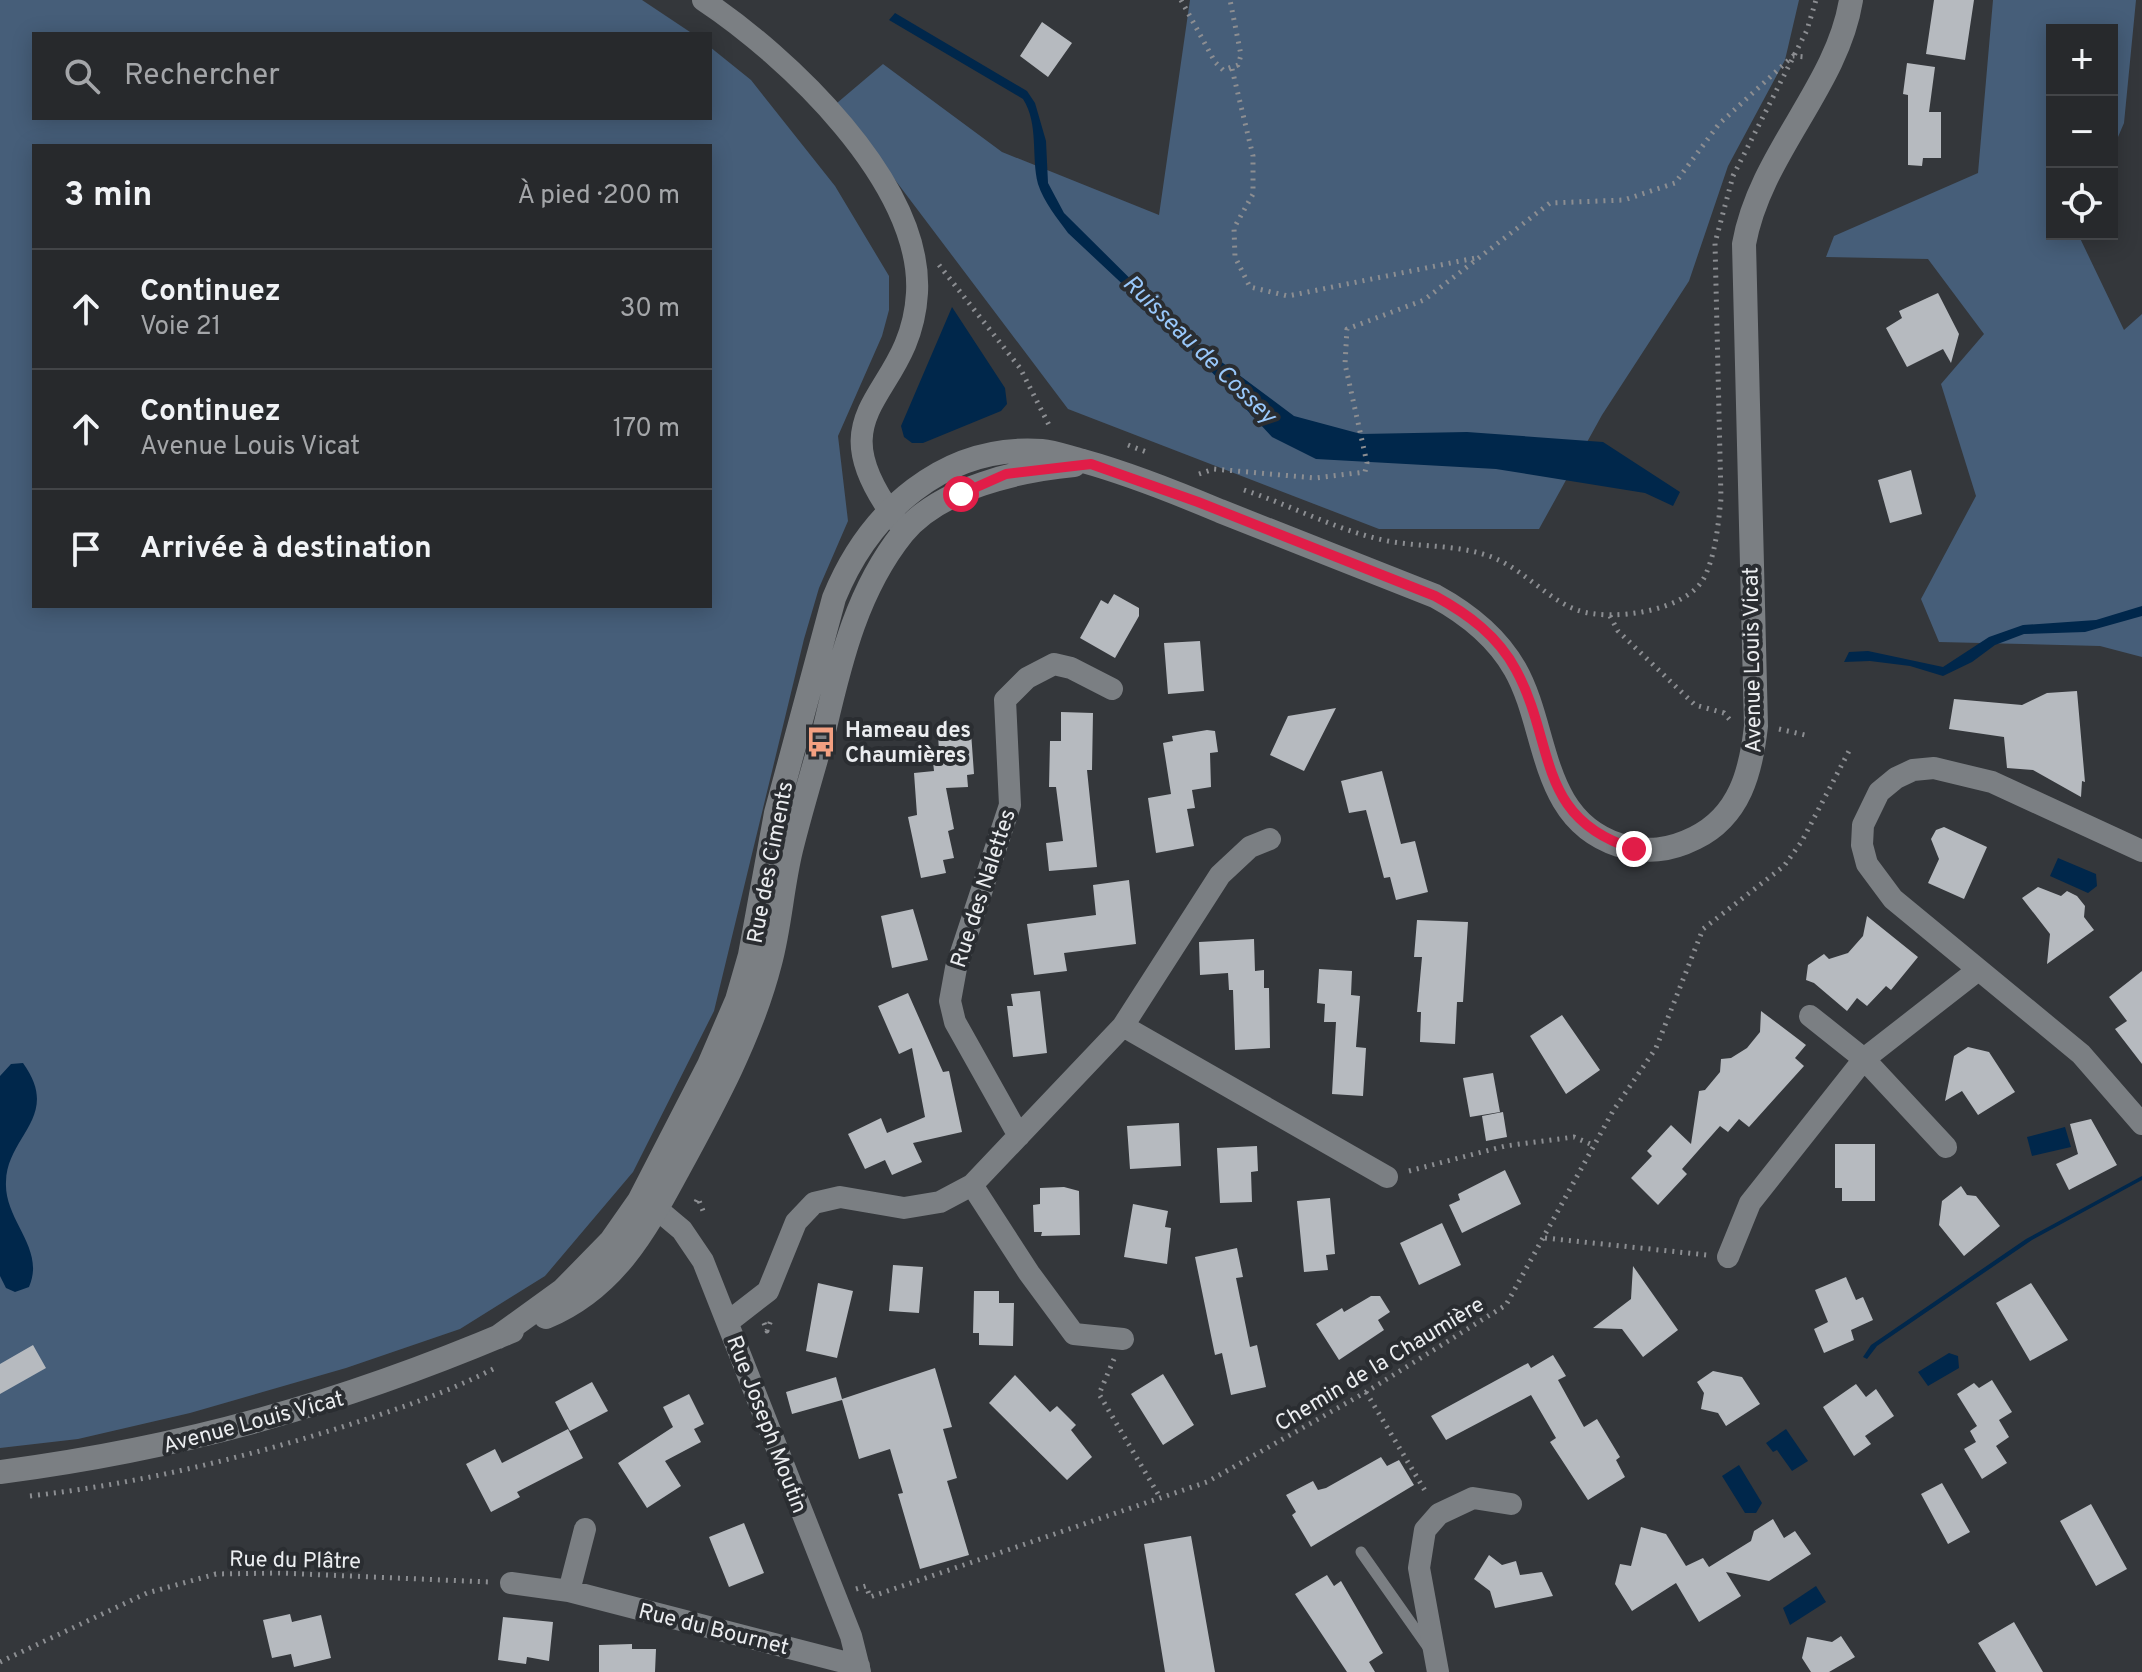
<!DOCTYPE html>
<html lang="fr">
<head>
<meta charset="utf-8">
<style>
  body { margin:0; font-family:Overpass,sans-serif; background:#333538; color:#f1f3f6 }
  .controls { position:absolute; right:24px; top:24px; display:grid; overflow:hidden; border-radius:0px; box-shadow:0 4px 20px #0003 }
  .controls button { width:72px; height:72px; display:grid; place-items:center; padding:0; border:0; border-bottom:2px solid #434548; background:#27292c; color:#f1f3f6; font:40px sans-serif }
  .stop { position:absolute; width:24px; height:24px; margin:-18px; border:6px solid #e11d48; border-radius:50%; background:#fff }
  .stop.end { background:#e11d48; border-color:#fff; box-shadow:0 2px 8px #0008 }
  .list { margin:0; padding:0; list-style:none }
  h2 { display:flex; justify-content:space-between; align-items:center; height:104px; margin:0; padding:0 32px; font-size:34px }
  h2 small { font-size:26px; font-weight:400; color:#a4a6a9 }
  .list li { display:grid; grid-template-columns:52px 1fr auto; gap:24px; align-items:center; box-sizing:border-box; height:120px; padding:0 32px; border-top:2px solid #434548 }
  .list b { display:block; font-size:30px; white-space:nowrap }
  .list p { margin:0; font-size:26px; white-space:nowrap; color:#a4a6a9 }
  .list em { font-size:26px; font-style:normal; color:#a4a6a9 }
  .icon { flex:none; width:44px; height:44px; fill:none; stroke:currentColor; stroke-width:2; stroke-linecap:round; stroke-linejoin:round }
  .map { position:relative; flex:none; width:2142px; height:1672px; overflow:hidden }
  .search { position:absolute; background:#27292c; box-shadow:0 4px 20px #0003; left:32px; top:32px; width:680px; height:88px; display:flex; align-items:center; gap:20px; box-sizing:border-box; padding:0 28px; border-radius:0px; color:#a4a6a9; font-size:30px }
  .panel { position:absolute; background:#27292c; box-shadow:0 4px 20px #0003; left:32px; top:144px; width:680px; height:464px; border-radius:0px }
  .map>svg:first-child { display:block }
  .green { fill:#465e79; fill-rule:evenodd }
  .water { fill:#00274b }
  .building { fill:#b6babf }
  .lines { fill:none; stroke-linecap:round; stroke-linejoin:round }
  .path { stroke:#8c8e92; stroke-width:5; stroke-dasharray:2 6; stroke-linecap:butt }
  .lane { stroke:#7b7f83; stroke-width:11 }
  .street { stroke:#7b7f83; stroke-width:22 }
  .secondary { stroke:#7b7f83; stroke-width:24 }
  .route { stroke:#e11d48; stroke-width:10 }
  .labels { text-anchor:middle; stroke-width:8; stroke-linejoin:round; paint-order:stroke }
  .street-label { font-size:22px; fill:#ebedf0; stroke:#2a2d31 }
  .poi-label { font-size:22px; font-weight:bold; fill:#ebedf0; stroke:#2a2d31; text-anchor:start }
  .water-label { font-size:24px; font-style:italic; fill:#99c8fb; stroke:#2a2d31 }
</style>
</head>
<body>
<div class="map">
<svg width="2142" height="1672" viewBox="0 0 2142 1672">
  <rect width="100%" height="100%" fill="#34373b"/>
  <path class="green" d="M0,0H642L693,34H34V118H710V47L751,80L835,186L889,276V310L882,336L838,436L848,521L819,588L804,639L714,1011L633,1172L545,1276L460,1329L346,1368L190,1413L78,1439L0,1448ZM34,146H710V606H34Z
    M1190,0H1799L1785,60L1728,166L1689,281L1602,415L1539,529H1379L1068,409L837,103L883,64L1002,152L1159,215Z
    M1993,0H2136L2124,123L2112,151V30H2052V234H2078L2124,330L2142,314V657L2100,646L1939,642L1921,599L1976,496L1941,384L1984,334L1928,259L1826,257L1834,236L1978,173Z"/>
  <path class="water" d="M895,13L1027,91L1035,103L1046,141L1048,183L1064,213L1192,340L1294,416L1361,434L1467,432L1603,442L1680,492L1673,506L1645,493L1496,469L1316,459L1272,437L1180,338L1068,233C1057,218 1044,202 1038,184C1031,157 1039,124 1023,99L889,20Z
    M952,307L1005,388L1007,404L1001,411L923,443H912L904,437L901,426Z
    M2142,606V616L2085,632L2024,634L1995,645L1972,662L1943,676L1910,666L1870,661L1844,662L1849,652L1868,651L1943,667L1989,637L2023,625L2096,620Z
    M2058,858L2096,874L2097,886L2088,893L2050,876Z
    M23,1063C62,1117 7,1135 6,1182C4,1221 46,1248 29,1287L15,1292L6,1288L0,1276V1076L11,1064Z
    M2065,1127L2071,1147L2032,1156L2027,1137Z
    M2142,1176V1180L2032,1240L1877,1346L1867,1359L1863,1357L1871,1345L2026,1239Z
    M1949,1353L1958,1356L1959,1368L1928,1386L1918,1372Z
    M1786,1429L1808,1461L1792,1471L1777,1450L1773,1452L1766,1443Z
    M1739,1465L1762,1503L1756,1513H1745L1722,1476Z
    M1816,1586L1826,1602L1790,1625L1783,1608Z"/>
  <path class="building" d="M1934,0H1974L1965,60L1926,54Z
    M1042,22L1072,43L1048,77L1020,56Z
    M1907,63L1935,67L1929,112H1941V158H1923L1922,166L1908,165V95L1903,94Z
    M1938,293L1959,334L1951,363L1943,349L1907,367L1886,328L1902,318L1899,311Z
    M1911,470L1922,514L1890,523L1878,480Z
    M1114,594L1139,608V616L1115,658L1080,638L1101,600L1108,604Z
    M1200,641L1204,691L1168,694L1164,643Z
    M2077,691L2085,782L2082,781L2081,797L2033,770L2007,768L2004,737L1949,729L1954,699L2022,705L2047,693Z
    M1336,708L1304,771L1270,755L1288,716Z
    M1061,712L1093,713L1092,770H1087L1097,867L1049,871L1046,843L1063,841L1056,787H1049L1050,741H1061Z
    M1207,730L1215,731L1218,752L1210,753L1211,787L1192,790L1195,808L1187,809L1194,846L1156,853L1148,798L1171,794L1163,743L1173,741L1172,736Z
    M971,732L974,774L967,775L968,787L946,788L954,829L948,831L954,858L943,860L946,873L921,878L908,817L917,815L914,773L934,771L932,752H939L938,734Z
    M1382,771L1401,844L1415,841L1428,892L1396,900L1390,877L1384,878L1366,810L1349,813L1341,781Z
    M1944,827L1987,847L1964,899L1928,883L1939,859L1931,839L1936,830Z
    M1129,880L1136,944L1064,953L1067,971L1034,975L1027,924L1096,915L1093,885Z
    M2038,887L2061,896L2067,891L2077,896L2085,906L2084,917L2094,930L2047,964L2050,934L2022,898Z
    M913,909L928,960L892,968L881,916Z
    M1867,916L1918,957L1891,990L1886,986L1867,1006L1857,998L1847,1011L1814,983L1806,980L1808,965L1824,954L1829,959L1848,953L1863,936Z
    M1417,920L1468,922L1463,1002H1457L1455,1044L1420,1042L1421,1012H1417L1422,957H1414Z
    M1254,939L1255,971L1264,970V988H1269L1270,1048L1235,1050L1233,990H1229L1228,973L1200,975L1199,942Z
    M1319,969L1352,971L1351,995L1360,996L1356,1047L1366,1048L1363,1096L1332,1094L1336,1022H1324L1325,1004L1317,1003Z
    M2142,971V1064L2115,1029L2127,1021L2109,997Z
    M1040,991L1047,1053L1013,1057L1007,1006H1013L1011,994Z
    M908,993L943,1072L949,1071L962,1132L913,1143L922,1162L892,1175L885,1160L865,1169L848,1134L881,1118L887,1133L925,1117L912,1048L899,1054L878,1006Z
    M1761,1011L1806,1045L1795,1058L1804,1066L1749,1127L1739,1119L1728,1132L1720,1126L1682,1169L1687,1174L1658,1205L1631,1178L1652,1156L1647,1151L1671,1125L1691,1144L1699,1091L1705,1090L1720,1072L1721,1059L1731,1058L1747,1048L1760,1032Z
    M1562,1015L1600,1070L1566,1094L1530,1036Z
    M1968,1047L1989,1052L2015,1092L1978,1115L1962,1091L1945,1101L1954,1056Z
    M1493,1073L1500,1112L1470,1117L1463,1078Z
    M1503,1112L1507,1137L1486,1141L1482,1116Z
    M2091,1119L2117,1165L2069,1190L2056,1164L2078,1154L2070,1124Z
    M1179,1123L1181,1166L1130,1169L1127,1126Z
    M1835,1144H1875V1201H1842V1188H1835Z
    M1257,1146L1258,1171L1251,1172L1252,1202L1220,1203L1217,1148Z
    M1505,1170L1521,1204L1462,1233L1449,1205L1460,1200L1458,1194Z
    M1961,1186L1967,1195L1976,1196L2000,1226L1964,1256L1939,1225L1942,1201Z
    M1064,1187L1079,1191L1080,1235L1041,1236L1042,1232H1034L1033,1205L1040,1204V1188Z
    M1330,1198L1335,1254L1326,1255L1328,1270L1304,1272L1297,1201Z
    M1133,1204L1168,1211L1165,1227L1171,1228L1167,1264L1124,1257Z
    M1442,1223L1461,1265L1419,1285L1400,1243Z
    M1237,1248L1243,1277L1236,1278L1250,1347L1257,1345L1266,1387L1231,1395L1222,1353L1215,1355L1195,1257Z
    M893,1265L923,1267L919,1313L889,1311Z
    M1633,1266L1678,1330L1643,1357L1622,1329L1593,1328L1631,1299Z
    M1846,1277L1856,1300L1863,1297L1873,1320L1851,1330L1854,1340L1824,1353L1814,1329L1828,1322L1815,1290Z
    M818,1283L853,1291L837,1358L806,1351Z
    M2031,1283L2068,1340L2030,1361L1996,1303Z
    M974,1291H999V1303H1014L1013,1346L979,1345V1333H973Z
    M1371,1296H1380L1390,1312L1378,1320L1384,1330L1339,1360L1316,1324L1342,1308L1344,1312Z
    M33,1345L46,1368L0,1394V1364Z
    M1553,1355L1566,1376L1558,1380L1584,1427L1597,1419L1620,1457L1616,1460L1625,1477L1588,1500L1550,1442L1556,1438L1531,1395L1446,1440L1431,1416L1528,1363L1531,1368Z
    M935,1368L952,1427L943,1429L957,1478L947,1481L969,1555L920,1569L898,1494L903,1493L890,1449L859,1459L842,1400L792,1414L786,1392L836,1377L842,1399Z
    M1713,1371L1742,1377L1760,1404L1726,1426L1718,1413L1701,1409L1704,1393L1697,1382Z
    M1163,1374L1194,1425L1163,1445L1131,1394Z
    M1015,1375L1050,1412L1057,1406L1076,1425L1071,1430L1092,1457L1067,1480L989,1403Z
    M1992,1380L2012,1412L1999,1420L2009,1437L1996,1446L2007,1463L1982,1479L1964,1449L1976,1442L1970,1431L1977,1426L1957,1394L1974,1383L1979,1388Z
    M592,1382L608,1411L570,1431L555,1402Z
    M1856,1384L1866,1397L1876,1389L1894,1416L1865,1436L1871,1444L1854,1456L1823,1407Z
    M689,1394L704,1424L694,1429L701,1442L665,1461L681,1486L647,1508L618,1463L673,1427L663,1407Z
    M568,1429L583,1458L517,1492L520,1497L491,1512L466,1464L495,1449L502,1463Z
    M1381,1457L1387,1466L1399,1460L1414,1485L1311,1547L1292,1515L1296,1512L1286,1495L1313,1481L1318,1490L1326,1488Z
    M1942,1483L1970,1532L1948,1544L1921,1494Z
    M2091,1504L2127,1569L2096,1586L2060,1521Z
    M1773,1519L1784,1538L1795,1531L1811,1554L1769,1581L1726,1572L1741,1596L1699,1622L1676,1583L1632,1611L1615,1584L1620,1564L1631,1566L1641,1527L1666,1534L1686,1566L1703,1558L1709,1567L1751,1541L1754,1531Z
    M744,1523L764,1573L729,1587L709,1537Z
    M1191,1536L1215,1672H1165L1144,1544Z
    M1489,1555L1502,1565L1516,1561L1520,1575L1542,1572L1553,1596L1495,1608L1490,1591L1474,1579Z
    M1327,1575L1334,1586L1341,1581L1383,1653L1369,1662L1375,1672H1347L1295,1594Z
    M290,1614L292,1622L321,1615L331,1658L294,1667L291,1654L272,1658L263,1620Z
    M503,1617L553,1622L549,1661L527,1657L526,1664L498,1660Z
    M2014,1622L2043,1672H1996L1978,1643Z
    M1841,1636L1855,1657L1829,1672H1811L1802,1658L1807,1637L1832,1642Z
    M632,1644V1649H656L655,1672H599V1645Z"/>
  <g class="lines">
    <path class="path" d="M1181,0L1215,62L1223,70L1238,65L1241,55L1230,0
      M1232,69L1253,156V194L1234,228L1235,257L1250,287L1288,296L1480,257
      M939,265L1020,368L1050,427
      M1128,445L1149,453
      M1199,474L1214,469L1315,478L1365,472L1367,463L1345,364L1347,329L1424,300L1550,203L1624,200L1675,183L1719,124L1793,56L1806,57
      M1244,490C1293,506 1342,533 1393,542C1425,547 1458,545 1489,556C1523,568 1545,598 1577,610C1610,622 1688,612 1705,576C1716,552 1718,525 1721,499L1715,243L1733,176L1807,30L1816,0
      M1610,616L1618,631L1695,705L1724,713L1730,720
      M1779,729L1805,735
      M1409,1171L1505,1146L1574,1137L1595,1146
      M696,1202L698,1198L705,1216
      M1545,1238L1707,1255
      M764,1323L767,1331L771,1320
      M1114,1359L1099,1394L1161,1499
      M1366,1392L1427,1494
      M30,1496C137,1484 239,1459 342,1427C395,1410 447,1393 497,1367
      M856,1589L866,1586L870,1597L1207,1482L1366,1392L1506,1305L1613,1111L1656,1048L1703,929L1784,866L1802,841L1849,751
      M0,1662L147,1593L216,1574L280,1573L489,1582"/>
    <path class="lane" d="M1361,1552L1430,1650"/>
    <path class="street" d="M703,0C786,55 923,183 917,293C911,401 808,406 899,524
      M2142,851L1992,782L1934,768L1913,770L1896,778L1879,792L1863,825L1862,845L1867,864L1893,899L2081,1054L2142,1124
      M1810,1016L1864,1059L1946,1147
      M1123,1026L1387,1177
      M1019,1136L955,1022L950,1001L956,968L1010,805L1005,700L1027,678L1054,664L1071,668L1112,689
      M972,1185L1029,1273L1074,1334L1123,1339
      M657,1209L682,1230L703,1261L851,1636L860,1672
      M1728,1257L1750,1203L1864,1059L1978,970
      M728,1322L768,1291L796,1222L814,1203L840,1197L904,1208L940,1202L972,1185L1123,1026L1220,875L1250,847L1270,839
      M585,1529L569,1591L859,1666
      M511,1583L569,1591
      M1438,1672L1419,1568L1425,1530L1439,1514L1473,1498L1511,1504"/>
    <path class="secondary" d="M546,1317C613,1289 644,1233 677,1172C713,1106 751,1037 770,963C780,926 782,887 791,850C801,809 814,768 825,727C841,658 858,589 903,533C940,488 1020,470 1074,465
      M498,1337L563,1290L611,1241L639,1201L709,1065L737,1000L750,955L776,813L834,598C869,512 944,444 1042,451C1055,452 1070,458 1083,461C1130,474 1175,492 1220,511C1292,539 1363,568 1435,596C1468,614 1496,636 1515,669C1549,729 1539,819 1619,845C1647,853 1669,851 1695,838C1740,816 1751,771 1756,726L1744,244C1760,154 1837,87 1851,0
      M0,1472C184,1448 342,1403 512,1331"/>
  </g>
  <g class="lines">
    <path class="route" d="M961,494L1006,474L1091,464L1198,502L1435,596C1468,614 1498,636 1516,670C1556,744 1535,818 1634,849"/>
  </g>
  <defs>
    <g id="bus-bare" transform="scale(2.4)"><path d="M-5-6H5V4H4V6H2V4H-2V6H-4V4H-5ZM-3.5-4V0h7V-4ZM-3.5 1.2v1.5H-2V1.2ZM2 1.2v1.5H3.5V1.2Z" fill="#f3a081" stroke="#2a2d31" stroke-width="2.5" paint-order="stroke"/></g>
  </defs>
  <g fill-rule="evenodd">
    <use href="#bus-bare" x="821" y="742"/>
  </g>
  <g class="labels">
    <g class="street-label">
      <text transform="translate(1751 660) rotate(-91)" y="8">Avenue Louis Vicat</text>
      <text transform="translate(769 862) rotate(-79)" y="8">Rue des Ciments</text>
      <text transform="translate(982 888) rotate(-72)" y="8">Rue des Nalettes</text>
      <text transform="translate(1379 1363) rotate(-31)" y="8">Chemin de la Chaumière</text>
      <text transform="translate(253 1421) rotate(-15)" y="8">Avenue Louis Vicat</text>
      <text transform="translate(768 1424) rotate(69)" y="8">Rue Joseph Moutin</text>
      <text transform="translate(295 1559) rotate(1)" y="8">Rue du Plâtre</text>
      <text transform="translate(714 1628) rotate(14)" y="8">Rue du Bournet</text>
    </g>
    <g class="poi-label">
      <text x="845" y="737">Hameau des<tspan x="845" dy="25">Chaumières</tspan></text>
    </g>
    <g class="water-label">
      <text transform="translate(1200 349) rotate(44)" y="8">Ruisseau de Cossey</text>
    </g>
  </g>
</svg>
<div class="controls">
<button>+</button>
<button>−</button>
<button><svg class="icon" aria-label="locate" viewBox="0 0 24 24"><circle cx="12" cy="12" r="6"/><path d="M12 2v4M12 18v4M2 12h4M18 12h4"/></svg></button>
</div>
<div class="stop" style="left:961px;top:494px"></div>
<div class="stop end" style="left:1634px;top:849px"></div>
<div class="search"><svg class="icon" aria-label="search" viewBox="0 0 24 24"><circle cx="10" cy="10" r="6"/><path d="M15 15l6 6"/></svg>Rechercher</div>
<section class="panel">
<h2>3 min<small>À pied · 200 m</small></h2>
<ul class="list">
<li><svg class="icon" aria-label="ahead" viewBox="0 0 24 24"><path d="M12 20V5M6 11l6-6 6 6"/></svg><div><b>Continuez</b><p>Voie 21</p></div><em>30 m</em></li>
<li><svg class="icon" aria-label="ahead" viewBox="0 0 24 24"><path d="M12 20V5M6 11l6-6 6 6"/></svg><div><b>Continuez</b><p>Avenue Louis Vicat</p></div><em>170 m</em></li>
<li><svg class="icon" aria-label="arrive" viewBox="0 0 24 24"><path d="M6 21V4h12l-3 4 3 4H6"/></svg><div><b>Arrivée à destination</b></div></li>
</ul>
</section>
</div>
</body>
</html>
